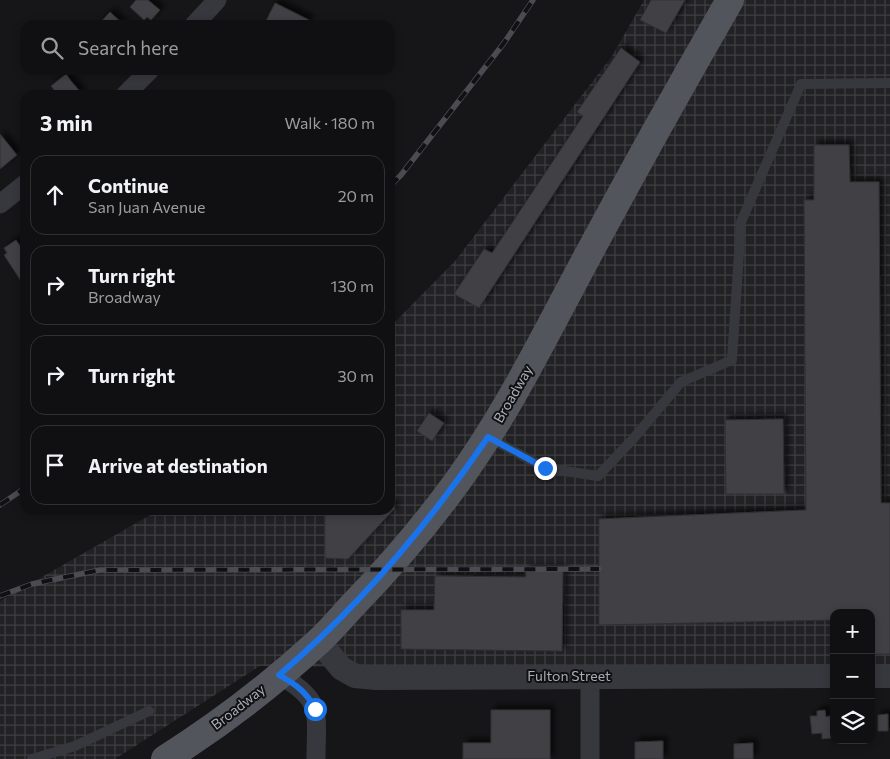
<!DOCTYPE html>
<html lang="en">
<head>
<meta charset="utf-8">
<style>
  body { margin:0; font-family:Commissioner,sans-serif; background:#1e1e20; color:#f1f3f6 }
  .controls { position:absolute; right:15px; bottom:15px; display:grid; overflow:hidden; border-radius:10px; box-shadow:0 2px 8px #0003 }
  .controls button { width:45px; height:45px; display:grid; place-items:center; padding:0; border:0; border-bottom:1px solid #303032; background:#101012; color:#f1f3f6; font:25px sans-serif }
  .stop { position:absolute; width:15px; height:15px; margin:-11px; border:4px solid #1a73e8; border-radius:50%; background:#fff }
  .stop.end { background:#1a73e8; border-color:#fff; box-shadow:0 1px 5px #0008 }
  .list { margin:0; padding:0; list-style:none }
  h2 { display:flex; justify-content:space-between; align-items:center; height:65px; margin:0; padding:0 20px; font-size:21px }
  h2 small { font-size:16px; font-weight:400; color:#9c9d9f }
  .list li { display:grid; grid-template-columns:32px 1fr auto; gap:15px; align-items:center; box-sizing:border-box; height:80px; margin:0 10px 10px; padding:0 10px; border:1px solid #303032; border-radius:15px }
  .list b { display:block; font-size:19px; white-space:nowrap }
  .list p { margin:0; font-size:16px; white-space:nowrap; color:#9c9d9f }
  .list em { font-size:16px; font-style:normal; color:#9c9d9f }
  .icon { flex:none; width:28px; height:28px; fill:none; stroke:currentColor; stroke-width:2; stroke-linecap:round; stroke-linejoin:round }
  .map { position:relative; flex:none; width:890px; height:759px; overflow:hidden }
  .search { position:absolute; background:#101012; box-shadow:0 2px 8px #0003; left:20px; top:20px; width:375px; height:55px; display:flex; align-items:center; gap:12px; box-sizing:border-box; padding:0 18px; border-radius:15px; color:#9c9d9f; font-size:19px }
  .panel { position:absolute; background:#101012; box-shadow:0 2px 8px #0003; left:20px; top:90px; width:375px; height:425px; border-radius:15px }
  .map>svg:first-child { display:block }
  .industrial { fill:url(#industrial-grid) }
  .building { fill:#404145; stroke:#303034; filter:url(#shadow) }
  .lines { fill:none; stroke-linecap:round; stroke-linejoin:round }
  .service { stroke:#37383d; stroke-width:10 }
  .minor { stroke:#37383d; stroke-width:19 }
  .tertiary { stroke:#37383d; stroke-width:24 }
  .primary { stroke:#53555c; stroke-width:28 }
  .rail-casing { stroke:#4a4c52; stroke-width:5.5 }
  .rail { stroke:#111113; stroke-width:4; stroke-dasharray:11; stroke-linecap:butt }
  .route { stroke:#1a73e8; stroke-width:6 }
  .labels { text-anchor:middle; stroke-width:4; stroke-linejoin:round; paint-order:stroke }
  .street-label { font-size:14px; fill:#a8adb8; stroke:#111113 }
</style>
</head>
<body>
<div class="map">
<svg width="890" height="759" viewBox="0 0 890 759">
  <defs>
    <pattern id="industrial-grid" width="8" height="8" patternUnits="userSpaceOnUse" patternTransform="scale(1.25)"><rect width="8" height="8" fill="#222225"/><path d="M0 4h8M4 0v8" fill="none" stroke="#3f3f43"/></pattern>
    <filter id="shadow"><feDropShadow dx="4.5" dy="-4.5" stdDeviation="2.5" flood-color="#0009"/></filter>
  </defs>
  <rect width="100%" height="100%" fill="#161618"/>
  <path class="industrial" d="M644,0H890V672H871V613H834V672L260,666L115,759H0V601L159,510H390V327L455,261L612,56Z"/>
  <path class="building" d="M136,0H148L160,10L151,20L147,17L144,20L130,7Z
    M651,0H685L666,33L640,20Z
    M275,3L309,20L306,25H264Z
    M110,12L124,25H98Z
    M621,48L640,62L479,308L454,294L484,249L492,253L583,116L577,112Z
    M66,74L71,81L83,95H58L51,86Z
    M0,134L17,155L0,169Z
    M814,145H849L850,182H879L881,503H890V654H871V613H834V620L599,625V519L806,510L804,200H814Z
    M16,240L25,253V279L21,281L4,255L7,253L4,248Z
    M429,413L444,423L432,441L417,431Z
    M783,419L784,494H726L725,420Z
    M390,503L395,508L348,559L325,558V510H390Z
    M526,570H563L562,651L401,649V610H434L435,576L526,577Z
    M491,710H550V759H463V743H491Z
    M825,710L826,717L830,716L832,738L822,739V733L812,734L810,716H817V711Z
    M888,714V731H878V715Z
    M663,741V759H635V742Z
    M753,743V759H734V744Z"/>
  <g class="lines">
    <path class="service" d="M488,437L545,468L598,476L633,439L681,382L732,360L741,222L801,84L890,83
      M32,759L75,746L149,711"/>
    <path class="minor" d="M194,25L217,0
      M125,95L150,70
      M0,204L25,184
      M279,675C324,700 316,713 316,759
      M590,676V759"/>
    <path class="tertiary" d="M319,641L341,668L355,676L376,678L834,676
      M871,676H890"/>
    <path class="primary" d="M165,759C219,725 271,685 318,642C330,631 340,619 351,607C389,568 425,526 457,482C508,412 546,333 587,257C633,171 681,85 730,0"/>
    <g class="rail-casing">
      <path id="rail" d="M390,186L401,175L504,43L533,0
        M0,505L25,488
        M0,596L32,584L100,570L599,569"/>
    </g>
    <use href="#rail" class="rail"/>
  </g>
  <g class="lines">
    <path class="route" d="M315,709C307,692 295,684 279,675C360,606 428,525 488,437L545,468"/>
  </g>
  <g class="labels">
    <g class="street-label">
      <text transform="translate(513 394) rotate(-60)" y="5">Broadway</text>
      <text x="569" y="681">Fulton Street</text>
      <text transform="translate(238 707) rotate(-38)" y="5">Broadway</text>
    </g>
  </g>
</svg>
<div class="controls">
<button>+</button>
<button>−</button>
<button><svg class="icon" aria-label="layers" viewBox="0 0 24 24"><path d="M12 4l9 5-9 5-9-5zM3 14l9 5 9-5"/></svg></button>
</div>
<div class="stop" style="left:315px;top:709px"></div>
<div class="stop end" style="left:545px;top:468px"></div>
<div class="search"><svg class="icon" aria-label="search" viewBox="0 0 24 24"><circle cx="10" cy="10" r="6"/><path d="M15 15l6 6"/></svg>Search here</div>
<section class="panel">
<h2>3 min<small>Walk · 180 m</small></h2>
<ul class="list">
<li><svg class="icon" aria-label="ahead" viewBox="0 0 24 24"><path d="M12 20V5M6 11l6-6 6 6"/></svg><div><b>Continue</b><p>San Juan Avenue</p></div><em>20 m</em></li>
<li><svg class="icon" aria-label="right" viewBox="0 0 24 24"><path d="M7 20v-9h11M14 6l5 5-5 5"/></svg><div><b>Turn right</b><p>Broadway</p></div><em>130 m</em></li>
<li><svg class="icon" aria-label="right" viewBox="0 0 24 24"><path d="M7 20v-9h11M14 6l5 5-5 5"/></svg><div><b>Turn right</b></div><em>30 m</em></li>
<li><svg class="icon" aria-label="arrive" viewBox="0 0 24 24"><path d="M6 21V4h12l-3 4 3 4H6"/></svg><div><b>Arrive at destination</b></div></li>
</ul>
</section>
</div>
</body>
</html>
